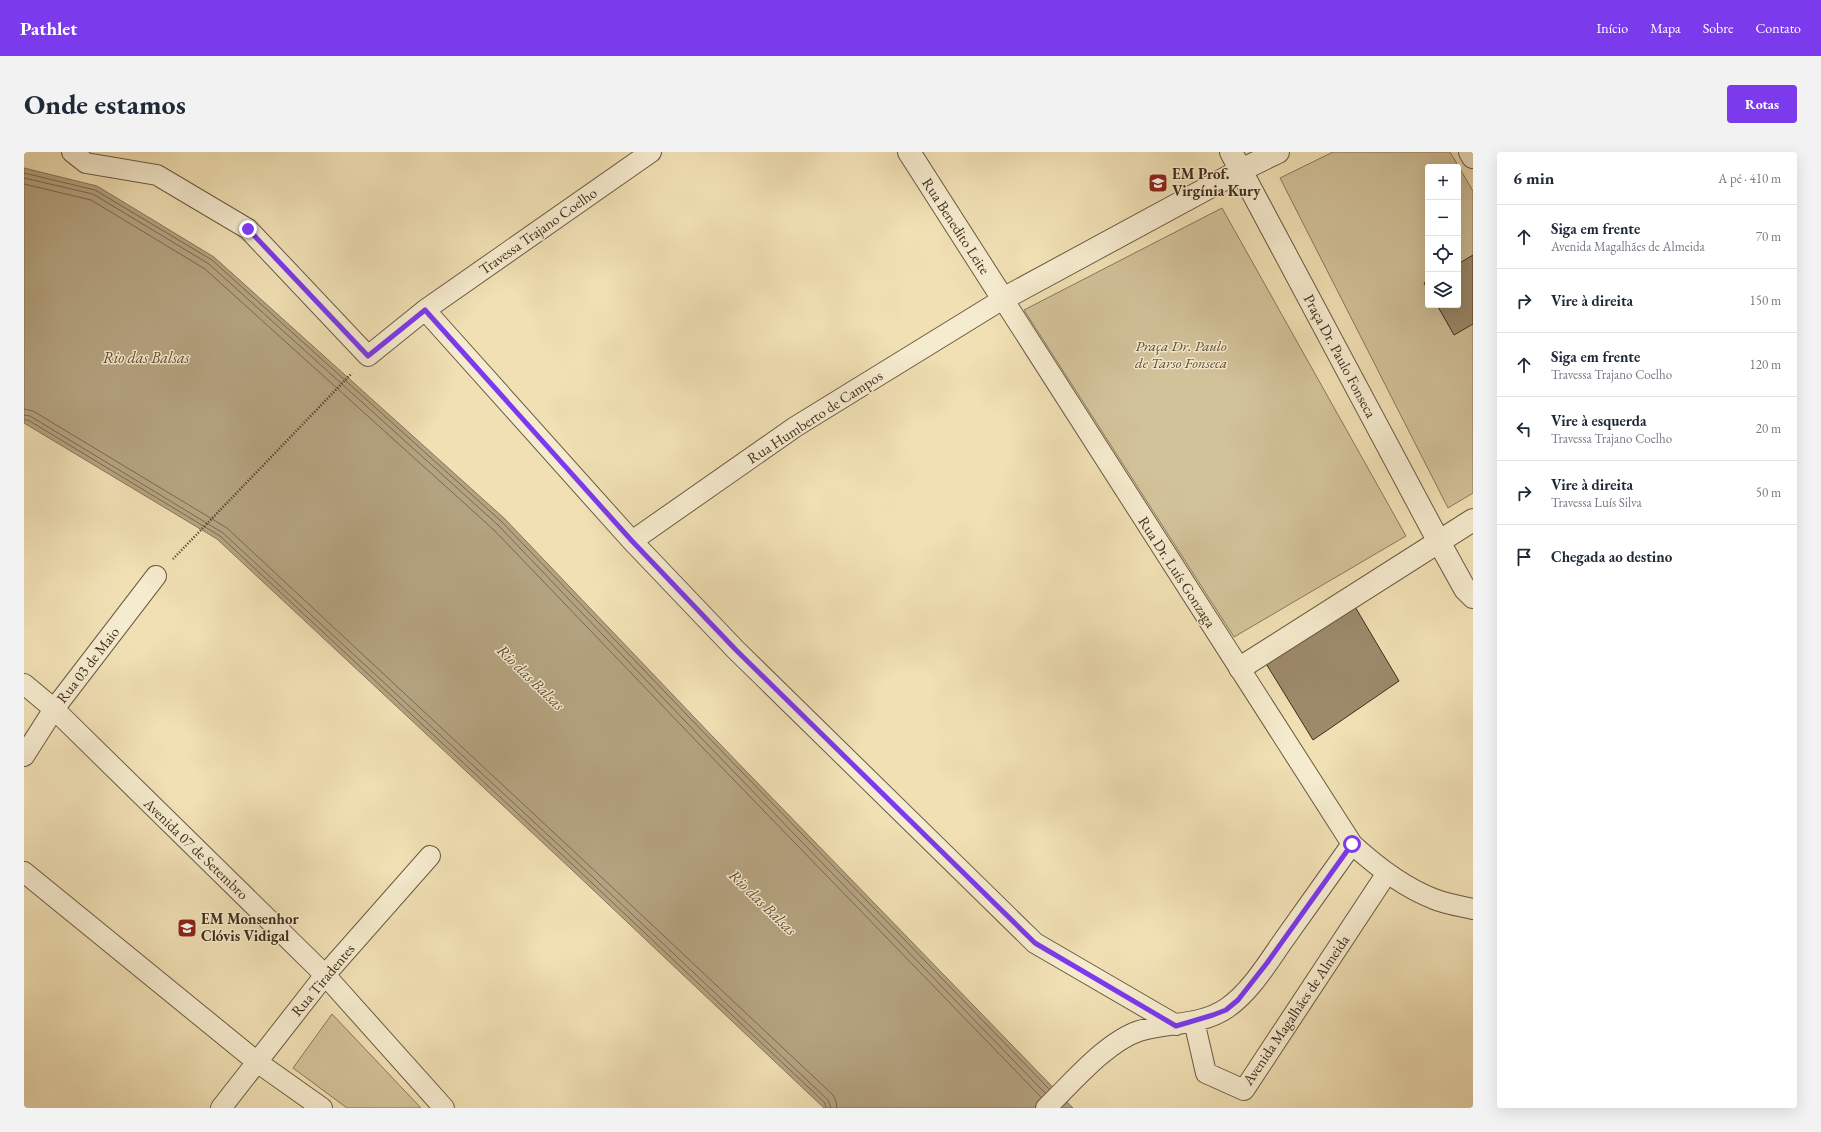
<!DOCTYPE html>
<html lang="pt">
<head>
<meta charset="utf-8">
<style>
  body { margin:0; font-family:"EB Garamond",serif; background:#f2f2f3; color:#1f2937 }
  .controls { position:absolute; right:12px; top:12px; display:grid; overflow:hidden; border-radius:4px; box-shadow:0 4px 16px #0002 }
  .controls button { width:36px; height:36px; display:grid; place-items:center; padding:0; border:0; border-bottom:1px solid #e0e1e3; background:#fff; color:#1f2937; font:20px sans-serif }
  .stop { position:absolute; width:12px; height:12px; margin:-9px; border:3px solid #7c3aed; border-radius:50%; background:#fff }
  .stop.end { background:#7c3aed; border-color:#fff; box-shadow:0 1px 4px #0008 }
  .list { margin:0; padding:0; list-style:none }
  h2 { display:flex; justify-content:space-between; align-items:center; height:52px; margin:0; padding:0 16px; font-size:17px }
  h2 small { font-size:13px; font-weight:400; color:#747a83 }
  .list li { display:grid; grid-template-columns:26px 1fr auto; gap:12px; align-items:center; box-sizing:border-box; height:64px; padding:0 16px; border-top:1px solid #e0e1e3 }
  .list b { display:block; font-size:15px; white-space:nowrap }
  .list p { margin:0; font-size:13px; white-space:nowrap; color:#747a83 }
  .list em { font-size:13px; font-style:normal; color:#747a83 }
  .icon { flex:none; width:22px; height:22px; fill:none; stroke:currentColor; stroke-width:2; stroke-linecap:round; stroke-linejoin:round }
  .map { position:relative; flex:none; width:1449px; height:956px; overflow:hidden; border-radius:4px }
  header { display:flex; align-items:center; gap:24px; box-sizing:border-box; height:56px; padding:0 20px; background:#7c3aed; color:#fff }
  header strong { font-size:19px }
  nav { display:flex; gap:22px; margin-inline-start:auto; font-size:14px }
  .intro { display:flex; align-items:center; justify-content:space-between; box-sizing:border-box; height:96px; padding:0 24px }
  h1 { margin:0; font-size:28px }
  .button { padding:10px 18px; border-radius:4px; background:#7c3aed; color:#fff; font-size:14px; font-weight:700 }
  main { display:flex; gap:24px; padding:0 24px }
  aside { flex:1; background:#fff; border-radius:4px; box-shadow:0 4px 16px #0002 }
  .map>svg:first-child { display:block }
  .green { fill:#d2c29a; stroke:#8a785a; fill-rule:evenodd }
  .water { fill:#b4a380; stroke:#867458 }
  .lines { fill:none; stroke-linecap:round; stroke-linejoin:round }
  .shore { stroke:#7a684e; stroke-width:1 }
  .building { fill:#9c8a6b; stroke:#412d1b }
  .minor-casing { stroke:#6d5a41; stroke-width:22 }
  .tertiary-casing { stroke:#6d5a41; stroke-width:24 }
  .path { stroke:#412d1b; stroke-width:2.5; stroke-dasharray:1 2; stroke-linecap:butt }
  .minor { stroke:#f5ebce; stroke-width:20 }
  .tertiary { stroke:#f5ebce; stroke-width:22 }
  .route { stroke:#7c3aed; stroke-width:5 }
  .labels { text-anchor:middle; stroke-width:3; stroke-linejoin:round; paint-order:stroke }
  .poi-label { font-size:15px; font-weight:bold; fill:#412d1b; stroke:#f5ebce; text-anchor:start }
  .street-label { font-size:15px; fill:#412d1b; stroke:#f5ebce }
  .park-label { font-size:15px; font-style:italic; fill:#5e4b34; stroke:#f5ebce }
  .water-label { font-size:16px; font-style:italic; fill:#5e4a34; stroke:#f5ebce }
</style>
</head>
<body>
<header>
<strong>Pathlet</strong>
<nav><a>Início</a><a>Mapa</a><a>Sobre</a><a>Contato</a></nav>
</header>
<div class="intro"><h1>Onde estamos</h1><a class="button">Rotas</a></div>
<main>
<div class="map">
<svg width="1449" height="956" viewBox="0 0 1449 956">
  <rect width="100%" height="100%" fill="#f0e0b4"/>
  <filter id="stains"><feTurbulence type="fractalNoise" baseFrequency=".005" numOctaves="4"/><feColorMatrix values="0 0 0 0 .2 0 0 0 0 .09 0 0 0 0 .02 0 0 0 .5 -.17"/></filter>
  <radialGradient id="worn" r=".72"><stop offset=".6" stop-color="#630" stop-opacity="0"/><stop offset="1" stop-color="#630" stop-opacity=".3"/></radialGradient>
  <path class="green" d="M1309,0H1426L1449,39V341L1424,356L1256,26ZM1404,15H1434V153H1404Z
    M1198,56L1382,384L1210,485L1000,158Z
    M308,862L397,956H323L269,916Z"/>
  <path class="water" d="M0,16L73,34L190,105L481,367L690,586L1049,956H800L547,717L193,387L0,271Z"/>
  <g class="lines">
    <path class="shore" d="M0,21L71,38L188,108L478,370L687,588L1025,937
      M0,26L69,42L185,112L474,373L683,592L1021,941
      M0,32L67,48L181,117L470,378L679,596L1017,945
      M0,257L9,259L203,376L557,706L809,943L812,949L813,956
      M0,263L6,264L199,381L553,710L804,948L807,956
      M0,268H4L196,384L550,714L801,951L802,956"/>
  </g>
  <path class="building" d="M1449,103V172L1430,183L1413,153H1434V112Z
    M1404,129V138L1400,131Z
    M1330,453L1375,529L1289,588L1241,510Z"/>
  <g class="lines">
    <g class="minor-casing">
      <path id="minor" d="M48,0L62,11L133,23L224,77L344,204L401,158L627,0
        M401,158L608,389L712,498L1011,791L1152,873
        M608,389L771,275L979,147L1328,692C1352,714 1379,735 1410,747C1422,752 1436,754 1449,757
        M0,532L30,557L301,823L420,956
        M0,604L30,557L132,424
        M0,720L233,910L298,956
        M1170,869L1182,921L1220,938L1363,721
        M197,956L301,823L406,704
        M1022,956C1047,932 1082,890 1115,879C1144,870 1177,874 1203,856C1226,840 1243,812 1259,789C1282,757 1305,724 1328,692"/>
    </g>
    <g class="tertiary-casing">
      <path id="tertiary" d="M885,0L979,147L1217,18L1254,0
        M1207,0L1415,390L1441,437L1449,445
        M1446,0L1449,5
        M1216,516L1449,368"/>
    </g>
    <path class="path" d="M149,407L328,221"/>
    <use href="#minor" class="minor"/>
    <use href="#tertiary" class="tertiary"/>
  </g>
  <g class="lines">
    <path class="route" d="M224,77L344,204L401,158L608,389L712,498L1011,791L1152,874L1189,863L1202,858L1214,848L1243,811L1328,692"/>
  </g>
  <defs>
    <g id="school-square" transform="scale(1)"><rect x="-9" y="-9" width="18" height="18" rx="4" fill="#8f2418" stroke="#f5ebce"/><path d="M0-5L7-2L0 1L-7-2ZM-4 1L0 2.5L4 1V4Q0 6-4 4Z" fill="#fff"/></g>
  </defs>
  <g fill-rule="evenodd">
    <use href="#school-square" x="1134" y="31"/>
    <use href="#school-square" x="163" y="776"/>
  </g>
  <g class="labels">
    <g class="poi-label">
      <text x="1148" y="27">EM Prof.<tspan x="1148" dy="17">Virgínia Kury</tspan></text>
      <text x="177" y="772">EM Monsenhor<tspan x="177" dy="17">Clóvis Vidigal</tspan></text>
    </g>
    <g class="street-label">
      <text transform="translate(932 74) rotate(57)" y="5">Rua Benedito Leite</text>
      <text transform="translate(514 79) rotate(-35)" y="5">Travessa Trajano Coelho</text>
      <text transform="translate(1316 204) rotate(62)" y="5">Praça Dr. Paulo Fonseca</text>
      <text transform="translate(791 265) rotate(-33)" y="5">Rua Humberto de Campos</text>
      <text transform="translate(1153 420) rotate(57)" y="5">Rua Dr. Luís Gonzaga</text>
      <text transform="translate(64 513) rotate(-52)" y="5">Rua 03 de Maio</text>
      <text transform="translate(172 697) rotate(44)" y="5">Avenida 07 de Setembro</text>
      <text transform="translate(299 828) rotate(-50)" y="5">Rua Tiradentes</text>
      <text transform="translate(1272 858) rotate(-56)" y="5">Avenida Magalhães de Almeida</text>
    </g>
    <g class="park-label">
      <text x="1157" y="199">Praça Dr. Paulo<tspan x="1157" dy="17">de Tarso Fonseca</tspan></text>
    </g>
    <g class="water-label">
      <text x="122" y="211">Rio das Balsas</text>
      <text transform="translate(507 525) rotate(44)" y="6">Rio das Balsas</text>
      <text transform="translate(739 750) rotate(44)" y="6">Rio das Balsas</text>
    </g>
  </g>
  <rect width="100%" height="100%" filter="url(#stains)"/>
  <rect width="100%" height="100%" fill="url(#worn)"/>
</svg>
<div class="controls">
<button>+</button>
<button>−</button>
<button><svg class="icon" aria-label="locate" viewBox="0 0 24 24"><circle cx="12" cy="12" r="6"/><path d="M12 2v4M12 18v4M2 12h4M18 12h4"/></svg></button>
<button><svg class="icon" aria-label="layers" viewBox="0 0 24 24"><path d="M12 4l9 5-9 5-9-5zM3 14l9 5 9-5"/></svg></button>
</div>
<div class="stop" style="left:1328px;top:692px"></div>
<div class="stop end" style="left:224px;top:77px"></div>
</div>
<aside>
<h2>6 min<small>A pé · 410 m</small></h2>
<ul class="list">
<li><svg class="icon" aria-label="ahead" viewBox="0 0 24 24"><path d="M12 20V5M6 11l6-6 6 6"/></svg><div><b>Siga em frente</b><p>Avenida Magalhães de Almeida</p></div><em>70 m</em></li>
<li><svg class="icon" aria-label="right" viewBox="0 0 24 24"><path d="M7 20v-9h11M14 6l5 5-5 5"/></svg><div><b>Vire à direita</b></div><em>150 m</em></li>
<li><svg class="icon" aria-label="ahead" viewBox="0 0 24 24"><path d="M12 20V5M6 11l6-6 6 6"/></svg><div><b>Siga em frente</b><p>Travessa Trajano Coelho</p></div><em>120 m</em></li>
<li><svg class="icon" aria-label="left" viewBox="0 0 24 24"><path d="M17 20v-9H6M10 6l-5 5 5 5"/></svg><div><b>Vire à esquerda</b><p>Travessa Trajano Coelho</p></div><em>20 m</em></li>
<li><svg class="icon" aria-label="right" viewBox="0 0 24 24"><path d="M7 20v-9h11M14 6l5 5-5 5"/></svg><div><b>Vire à direita</b><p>Travessa Luís Silva</p></div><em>50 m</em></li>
<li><svg class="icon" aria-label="arrive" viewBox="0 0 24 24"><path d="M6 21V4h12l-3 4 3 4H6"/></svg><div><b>Chegada ao destino</b></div></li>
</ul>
</aside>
</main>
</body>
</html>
